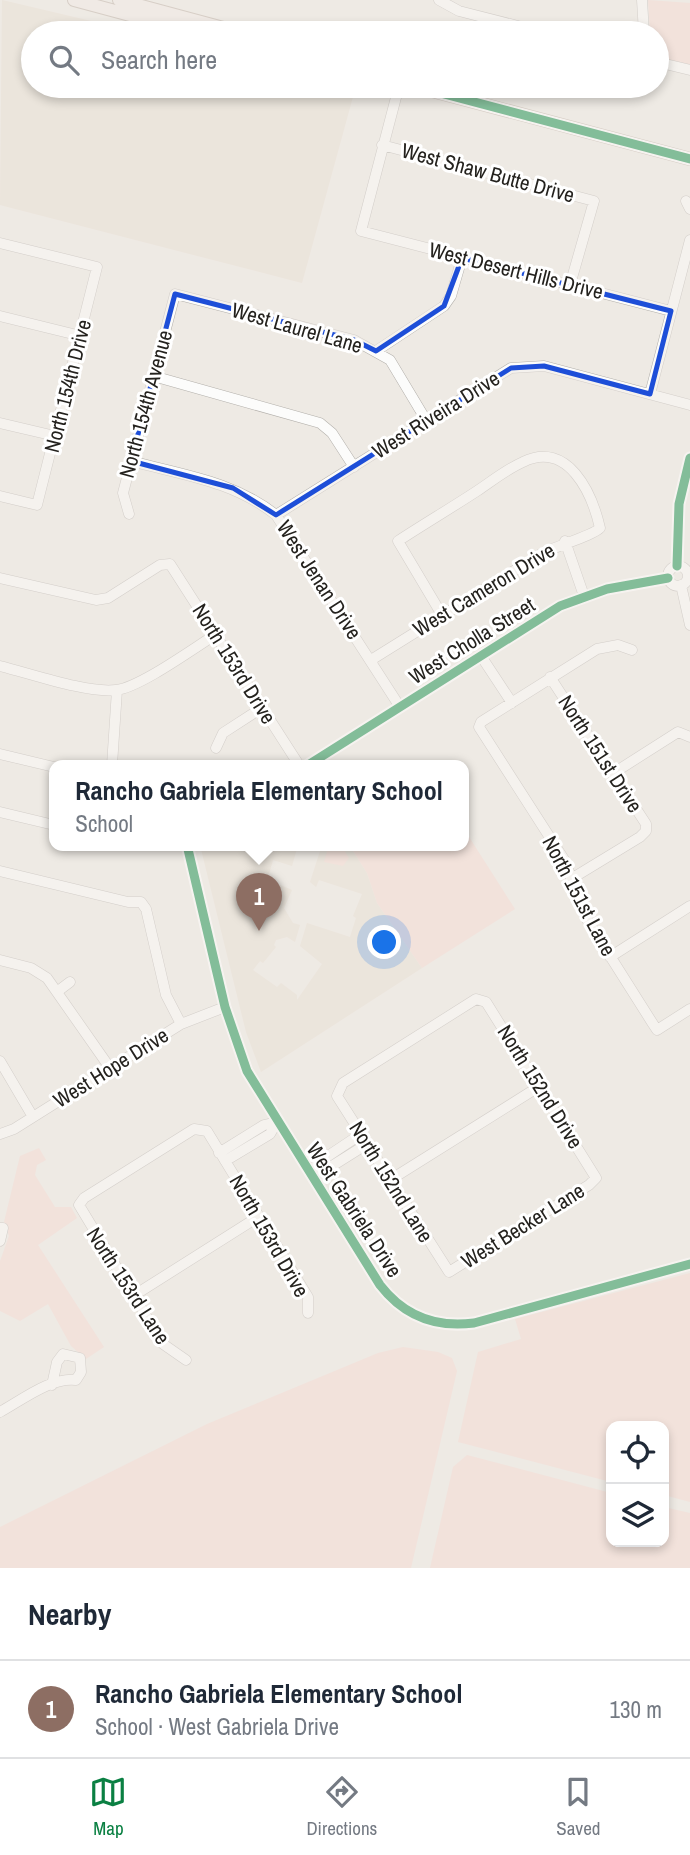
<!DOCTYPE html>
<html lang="en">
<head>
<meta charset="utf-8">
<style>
  body { margin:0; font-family:"Archivo Narrow",sans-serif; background:#f2f2f3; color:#1f2937 }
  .controls { position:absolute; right:21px; bottom:21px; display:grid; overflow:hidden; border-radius:14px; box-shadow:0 4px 10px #0003 }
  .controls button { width:63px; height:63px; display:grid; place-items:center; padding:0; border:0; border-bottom:2px solid #e0e1e3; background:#fff; color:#1f2937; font:35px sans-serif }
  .you { position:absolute; left:385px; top:943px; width:24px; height:24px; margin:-18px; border:5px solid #fff; border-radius:50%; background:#1a73e8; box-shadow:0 0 0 10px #1a73e833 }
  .badge { display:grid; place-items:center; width:46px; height:46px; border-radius:50%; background:#0b8043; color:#fff; font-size:23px; font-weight:700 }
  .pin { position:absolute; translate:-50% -58px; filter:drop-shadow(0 2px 4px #0008) }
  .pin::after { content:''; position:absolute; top:37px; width:24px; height:21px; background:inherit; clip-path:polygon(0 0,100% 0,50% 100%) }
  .popup { position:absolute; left:49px; top:760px; width:420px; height:91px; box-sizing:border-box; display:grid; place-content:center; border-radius:14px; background:#fff; filter:drop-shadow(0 2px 5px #0005); font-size:23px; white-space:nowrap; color:#747a83 }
  .popup b { font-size:26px; color:#1f2937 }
  .popup::after { content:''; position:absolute; left:50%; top:100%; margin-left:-14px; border:14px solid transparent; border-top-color:#fff }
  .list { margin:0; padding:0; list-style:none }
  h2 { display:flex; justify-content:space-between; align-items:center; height:91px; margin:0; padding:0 28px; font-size:30px }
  h2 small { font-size:23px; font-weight:400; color:#747a83 }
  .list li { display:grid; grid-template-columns:46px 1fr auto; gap:21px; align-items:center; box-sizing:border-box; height:98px; padding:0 28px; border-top:2px solid #e0e1e3 }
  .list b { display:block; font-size:26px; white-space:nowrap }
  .list p { margin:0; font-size:23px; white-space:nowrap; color:#747a83 }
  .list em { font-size:23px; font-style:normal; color:#747a83 }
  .icon { flex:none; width:38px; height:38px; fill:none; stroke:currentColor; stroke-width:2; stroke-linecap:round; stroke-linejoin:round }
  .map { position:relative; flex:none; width:690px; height:1568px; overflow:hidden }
  .search { position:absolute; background:#fff; box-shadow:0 4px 10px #0003; left:21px; right:21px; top:21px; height:77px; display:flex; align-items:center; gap:18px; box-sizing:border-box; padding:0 24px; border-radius:38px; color:#747a83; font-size:26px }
  .sheet { height:189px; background:#fff }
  nav { display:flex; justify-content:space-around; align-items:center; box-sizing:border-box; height:98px; border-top:2px solid #e0e1e3; background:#fff; font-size:19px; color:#747a83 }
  nav a { display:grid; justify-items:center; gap:4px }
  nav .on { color:#0b8043 }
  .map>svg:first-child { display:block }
  .built { fill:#e7dfd2 }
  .green { fill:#f5d9d1 }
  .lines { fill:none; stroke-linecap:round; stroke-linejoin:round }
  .minor-casing { stroke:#b2afaa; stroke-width:11 }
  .major-casing { stroke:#baaea3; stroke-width:14 }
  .minor { stroke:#fcfcfb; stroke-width:10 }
  .major { stroke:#f2ebe6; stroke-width:12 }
  .cycleway-casing { stroke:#fff; stroke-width:13 }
  .cycleway { stroke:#00873e; stroke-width:9 }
  .marked { fill:none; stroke:#1d4ed8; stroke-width:5; stroke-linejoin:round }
  .labels { text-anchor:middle; stroke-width:6; stroke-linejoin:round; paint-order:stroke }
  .street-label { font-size:21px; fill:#24221e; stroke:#fff }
</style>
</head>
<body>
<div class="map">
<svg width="690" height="1568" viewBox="0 0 690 1568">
  <rect width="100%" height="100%" fill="#eeeae4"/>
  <path class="built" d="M2,0L142,33H33V86H326L354,93L302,283L0,205Z
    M200,845H298L292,866L273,860L269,874L273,882L292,890L284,908L293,923L300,925L295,942L287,937L276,940L274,945L276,947L263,963L260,961L253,970L277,987L281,983L297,995V1000L322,964L300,946L307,923L350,937L356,918L353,916L362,894L319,880L316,887L310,882L322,845H348L353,851L367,873L377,903L422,968L261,1072L246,1032Z"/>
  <path class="green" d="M648,0L690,3V65L657,57V33H650Z
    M464,829L515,909L422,968L377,903L367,873L353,851L362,845H464Z
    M329,845H341L349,858L343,866L324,862Z
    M39,1148L46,1160L37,1165L35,1175L55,1207H71L77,1218L38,1245L104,1347L86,1359L71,1346L48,1304L20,1321L0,1311V1261L9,1236L4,1222L20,1156Z
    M690,1273V1502L664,1495V1426H611V1482L458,1442L478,1352L521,1339L515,1319Z
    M403,1347L438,1352L452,1358L457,1371L411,1568H0V1527L207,1424L378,1353Z
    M467,1455L611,1493V1542H664V1507L690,1513V1568H430L453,1467Z"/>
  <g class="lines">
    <g class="minor-casing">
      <path id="minor" d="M439,0L459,11L545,33
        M642,0L644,33
        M657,62L690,70
        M399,86L361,231L671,311
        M382,145L594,201L570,285
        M686,201L690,209
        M0,243L97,267L37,505L0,496
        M0,316L81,336
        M376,351L444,306L451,296L462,258
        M153,376L320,423L332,433L354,467
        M650,394L690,240
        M0,423L55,436
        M131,461C183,475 233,481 276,515L400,707
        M129,514L123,493L175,294L354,340L390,360L426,420
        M276,515L511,368L544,366L690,405
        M565,541L584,596
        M677,566L679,504L690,458
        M668 576a10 10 0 1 1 20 0a10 10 0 1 1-20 0Z
        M0,578L96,600L108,598L160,565L170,564L299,765
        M681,585L690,625
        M632,650L618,645L597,649L481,722L479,727L565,861L586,918L653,1024L657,1030L690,1009
        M481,656L512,703
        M371,660L541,554C553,547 594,535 600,528C592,493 568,440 523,462C507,469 492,481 477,491C451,508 424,524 398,541L442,615
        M0,666C29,673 89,694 116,690C139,688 194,648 215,635
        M550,677L646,824V831L640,837L571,879
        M216,748L223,733L260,709
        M0,754L54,767
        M112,765L117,690
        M308,765L560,606L607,589L668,578
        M612,774L678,732L690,737
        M0,812L54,825
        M187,845L225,1007L247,1071L380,1285C404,1316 436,1328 474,1323L690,1264
        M0,871L128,902H141L146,909L166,995L181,1024
        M610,957L690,906
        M0,960L31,968L47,978L110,1068
        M58,991L70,982
        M476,999L486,1002L596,1178L589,1185L449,1272L337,1096L343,1083Z
        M0,1061L33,1117
        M0,1134L14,1129L181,1024L225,1007
        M219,1153L264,1125L277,1122
        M225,1161L270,1134L277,1122
        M310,1173L324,1171L367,1144
        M310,1173L319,1162L361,1134
        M390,1180L540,1086
        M0,1228H3L0,1241
        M133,1296L258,1217
        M186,1360L163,1344L79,1205L84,1198L194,1129L207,1131L308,1297V1313
        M0,1412C22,1400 51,1377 76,1380L81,1372L80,1358L63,1354L57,1362L52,1385"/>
    </g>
    <g class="major-casing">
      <path id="major" d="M74,0L197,33
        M119,0L242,33
        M414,86L690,159"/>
    </g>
    <use href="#minor" class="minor"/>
    <use href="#major" class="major"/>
    <g class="cycleway-casing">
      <path id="cycleway" d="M414,86L690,159
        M677,566L679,504L690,458
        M308,765L560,606L607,589L668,578
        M187,845L225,1007L247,1071L380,1285C404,1316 436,1328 474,1323L690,1264"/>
    </g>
    <use href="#cycleway" class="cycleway"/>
  </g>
  <path d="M0 0H690V1568H0ZM462,258L671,311L650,394L544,366L511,368L276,515L233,488L131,461L175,294L354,340L376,351L444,306Z" fill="#eeeae4" fill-opacity=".55" fill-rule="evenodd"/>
  <path class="marked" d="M462,258L671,311L650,394L544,366L511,368L276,515L233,488L131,461L175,294L354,340L376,351L444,306Z"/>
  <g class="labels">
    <g class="street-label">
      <text transform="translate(488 173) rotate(15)" y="7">West Shaw Butte Drive</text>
      <text transform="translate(516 271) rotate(14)" y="7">West Desert Hills Drive</text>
      <text transform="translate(297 328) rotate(16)" y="7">West Laurel Lane</text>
      <text transform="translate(68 386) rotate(-76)" y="7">North 154th Drive</text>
      <text transform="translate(146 404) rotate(-75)" y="7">North 154th Avenue</text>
      <text transform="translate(436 415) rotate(-32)" y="7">West Riveira Drive</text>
      <text transform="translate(319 580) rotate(57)" y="7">West Jenan Drive</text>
      <text transform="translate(484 590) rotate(-31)" y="7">West Cameron Drive</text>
      <text transform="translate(472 641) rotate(-32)" y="7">West Cholla Street</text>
      <text transform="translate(234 664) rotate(58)" y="7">North 153rd Drive</text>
      <text transform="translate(600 754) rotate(57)" y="7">North 151st Drive</text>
      <text transform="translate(579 896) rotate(62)" y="7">North 151st Lane</text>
      <text transform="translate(111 1068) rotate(-32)" y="7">West Hope Drive</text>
      <text transform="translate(540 1087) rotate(58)" y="7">North 152nd Drive</text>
      <text transform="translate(391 1182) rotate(58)" y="7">North 152nd Lane</text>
      <text transform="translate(354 1210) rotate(57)" y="7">West Gabriela Drive</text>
      <text transform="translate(523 1226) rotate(-32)" y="7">West Becker Lane</text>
      <text transform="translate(269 1236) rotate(60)" y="7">North 153rd Drive</text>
      <text transform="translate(128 1286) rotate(57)" y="7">North 153rd Lane</text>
    </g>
  </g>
</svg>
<div class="controls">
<button><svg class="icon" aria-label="locate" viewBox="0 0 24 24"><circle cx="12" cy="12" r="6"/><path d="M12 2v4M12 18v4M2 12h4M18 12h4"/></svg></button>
<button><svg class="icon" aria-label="layers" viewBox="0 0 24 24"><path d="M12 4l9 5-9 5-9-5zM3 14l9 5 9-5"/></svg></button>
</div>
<div class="you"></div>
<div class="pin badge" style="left:259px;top:931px;background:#8d6e63">1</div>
<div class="popup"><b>Rancho Gabriela Elementary School</b>School</div>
<div class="search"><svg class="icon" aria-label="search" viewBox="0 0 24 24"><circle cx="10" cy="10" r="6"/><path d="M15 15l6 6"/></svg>Search here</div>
</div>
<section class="sheet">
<h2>Nearby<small></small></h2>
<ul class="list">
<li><span class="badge" style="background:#8d6e63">1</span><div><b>Rancho Gabriela Elementary School</b><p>School · West Gabriela Drive</p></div><em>130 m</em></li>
</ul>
</section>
<nav>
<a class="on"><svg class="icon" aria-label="map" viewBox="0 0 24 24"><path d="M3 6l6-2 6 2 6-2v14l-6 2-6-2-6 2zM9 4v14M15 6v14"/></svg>Map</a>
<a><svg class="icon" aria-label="directions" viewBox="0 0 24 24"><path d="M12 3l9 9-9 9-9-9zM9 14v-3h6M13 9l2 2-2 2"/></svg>Directions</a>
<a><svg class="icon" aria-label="saved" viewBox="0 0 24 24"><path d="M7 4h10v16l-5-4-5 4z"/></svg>Saved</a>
</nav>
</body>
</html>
